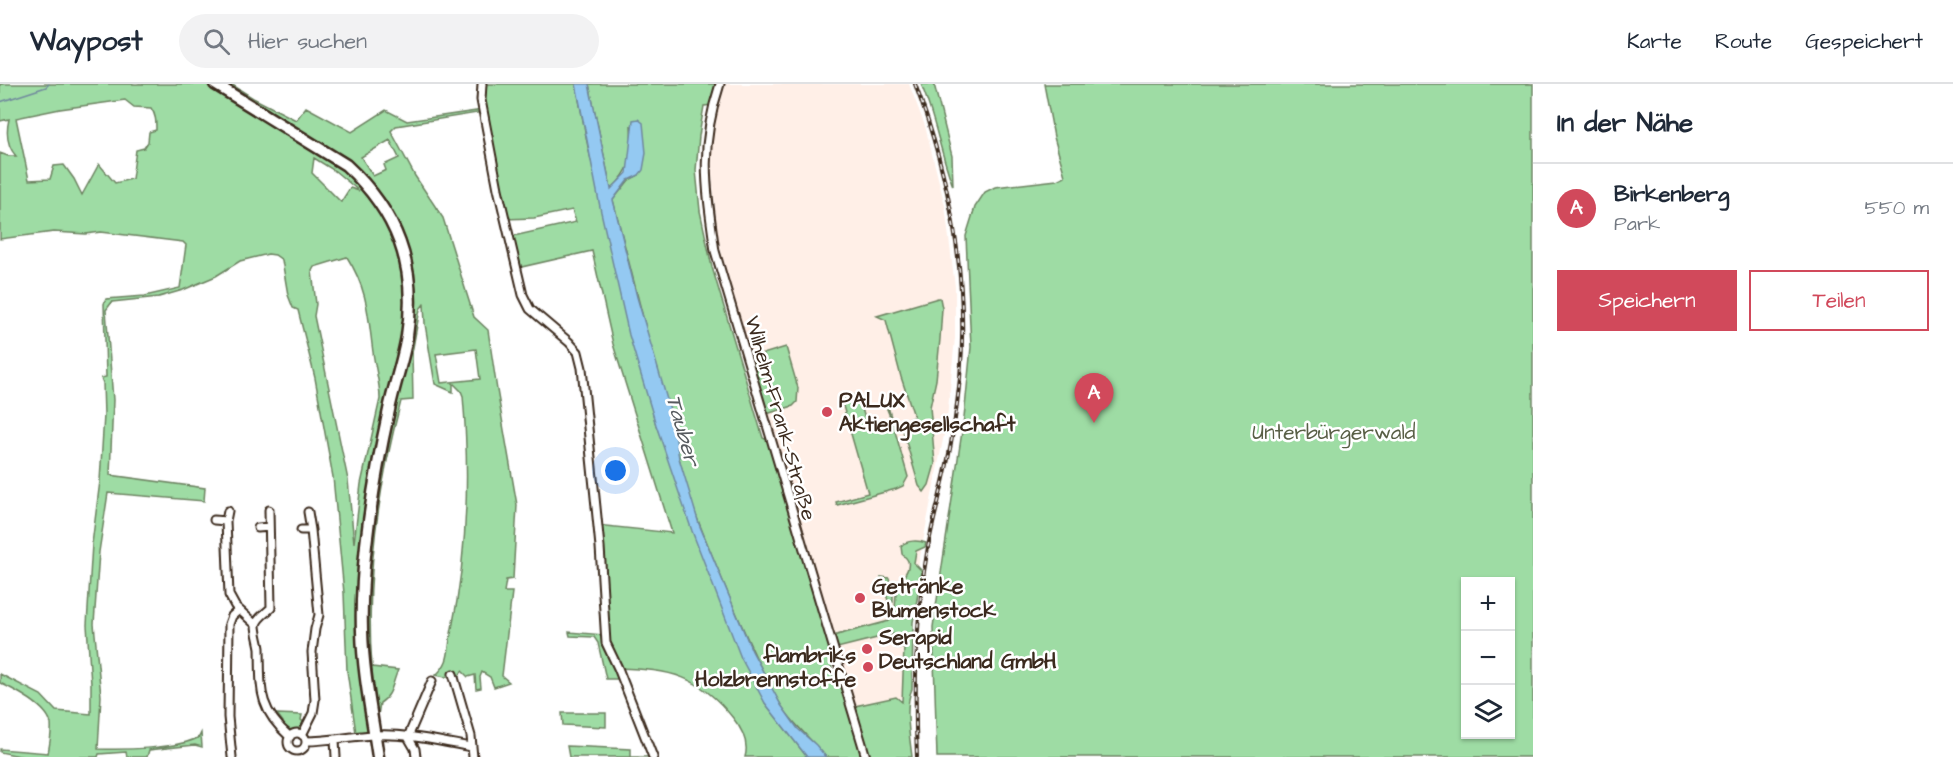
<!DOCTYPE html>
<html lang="de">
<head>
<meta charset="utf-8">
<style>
  body { margin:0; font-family:"Architects Daughter",sans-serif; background:#f2f2f3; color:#1f2937 }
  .controls { position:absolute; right:18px; bottom:18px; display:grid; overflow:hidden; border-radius:0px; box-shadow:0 2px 4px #0004 }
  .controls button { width:54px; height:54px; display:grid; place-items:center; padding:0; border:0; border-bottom:2px solid #e0e1e3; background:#fff; color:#1f2937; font:30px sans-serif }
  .you { position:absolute; left:616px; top:387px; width:21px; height:21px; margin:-15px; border:4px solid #fff; border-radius:50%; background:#1a73e8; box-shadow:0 0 0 9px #1a73e833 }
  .badge { display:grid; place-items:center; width:39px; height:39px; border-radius:50%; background:#d1495b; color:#fff; font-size:20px; font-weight:700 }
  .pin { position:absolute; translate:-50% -50px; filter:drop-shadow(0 2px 3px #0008) }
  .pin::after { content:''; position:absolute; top:32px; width:21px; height:18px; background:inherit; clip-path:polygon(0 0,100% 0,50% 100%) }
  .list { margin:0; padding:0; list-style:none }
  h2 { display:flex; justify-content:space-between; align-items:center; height:78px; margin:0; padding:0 24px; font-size:26px }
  h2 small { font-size:20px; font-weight:400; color:#747a83 }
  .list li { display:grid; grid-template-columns:39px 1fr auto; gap:18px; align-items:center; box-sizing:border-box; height:90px; padding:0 24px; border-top:2px solid #e0e1e3 }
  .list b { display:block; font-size:22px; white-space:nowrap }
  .list p { margin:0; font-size:20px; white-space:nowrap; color:#747a83 }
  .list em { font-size:20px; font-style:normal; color:#747a83 }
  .actions { display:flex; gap:12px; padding:18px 24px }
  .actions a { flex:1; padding:14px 0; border:2px solid #d1495b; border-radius:0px; text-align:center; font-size:21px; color:#d1495b }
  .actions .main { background:#d1495b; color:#fff }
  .icon { flex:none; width:33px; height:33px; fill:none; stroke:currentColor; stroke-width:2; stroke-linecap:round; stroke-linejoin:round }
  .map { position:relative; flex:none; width:1533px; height:673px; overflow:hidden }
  header { display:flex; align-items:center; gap:36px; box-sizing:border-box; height:84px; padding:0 30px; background:#fff; border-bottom:2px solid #e0e1e3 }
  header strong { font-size:28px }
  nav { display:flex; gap:33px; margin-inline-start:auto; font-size:21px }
  .search { width:420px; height:54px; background:#f2f2f3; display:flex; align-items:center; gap:15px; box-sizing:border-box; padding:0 21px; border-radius:33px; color:#747a83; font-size:22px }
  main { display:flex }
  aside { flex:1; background:#fff }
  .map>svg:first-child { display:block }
  .built { fill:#ffefe7 }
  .green { fill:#9edca4; stroke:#6c8361; stroke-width:1.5; fill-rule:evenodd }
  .water { fill:#94c9f2; stroke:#70899d; stroke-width:1.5 }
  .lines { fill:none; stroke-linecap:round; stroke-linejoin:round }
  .stream { stroke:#70899d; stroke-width:1.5 }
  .street-casing { stroke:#3b2a1e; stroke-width:11 }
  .primary-casing { stroke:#3b2a1e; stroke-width:15 }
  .street { stroke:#fff; stroke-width:7 }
  .primary { stroke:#fff; stroke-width:10 }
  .rail-casing { stroke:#3b2a1e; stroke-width:4 }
  .rail { stroke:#fff; stroke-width:1.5; stroke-dasharray:4.5; stroke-linecap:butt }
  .poi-dot { fill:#d1495b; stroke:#fff; stroke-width:2 }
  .labels { text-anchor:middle; stroke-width:5; stroke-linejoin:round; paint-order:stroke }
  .poi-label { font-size:21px; font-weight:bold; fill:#3b2a1e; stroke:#fff; text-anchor:start }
  .street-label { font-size:21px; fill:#3b2a1e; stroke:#fff }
  .park-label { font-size:21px; fill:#595f46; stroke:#fff }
  .water-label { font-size:22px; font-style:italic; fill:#565a5e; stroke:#fff }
</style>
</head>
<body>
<header>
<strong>Waypost</strong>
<div class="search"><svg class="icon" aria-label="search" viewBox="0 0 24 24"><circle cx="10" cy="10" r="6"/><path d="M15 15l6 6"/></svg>Hier suchen</div>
<nav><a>Karte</a><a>Route</a><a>Gespeichert</a></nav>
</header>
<main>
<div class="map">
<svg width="1533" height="673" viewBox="0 0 1533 673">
  <rect width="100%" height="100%" fill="#fff"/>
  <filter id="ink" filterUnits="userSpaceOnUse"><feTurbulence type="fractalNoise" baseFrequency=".0167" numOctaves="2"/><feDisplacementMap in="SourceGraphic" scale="12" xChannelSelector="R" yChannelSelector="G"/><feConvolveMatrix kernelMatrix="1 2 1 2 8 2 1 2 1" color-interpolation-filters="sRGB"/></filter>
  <g filter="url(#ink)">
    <path class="built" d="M726,0H909L925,42L945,122L955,203V254L947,335L919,478L910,542L907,613L855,625L809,465L726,191L717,147L712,89V51L715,35Z"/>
    <path class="green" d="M0,0H231L253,14L296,36L306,23L352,48L386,26L407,37L483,26L482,0H576L588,63L656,341L765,619L807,673H745C749,659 742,645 733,634C699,591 671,586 618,584L623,595H606L598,559L594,553L570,552L569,548L604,551L597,441L672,449L613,260L592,167L517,184L509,153L576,138L572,126L534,134L505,135L483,28L396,42L391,47L415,92L443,134L474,233L488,246L497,306L517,421L513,495L506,496L504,508H512L502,592L509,598L494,603L490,593L482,588L480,593L481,604L476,605L475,591L468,593L462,587L458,594L453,590L445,593L436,591C451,577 447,568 451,550C467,472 470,392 463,312L461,307L453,299V308L435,300L425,240L424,220L420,225L412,269L413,316L401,317C378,404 365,492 372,583L398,586C392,599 393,611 380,619L375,651L356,649L347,587L344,509L333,393L315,294L298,226L293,224L288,211L282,176L275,171L268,170L240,177L216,192L183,206L159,213L112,218L106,226L113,316L110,391L205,404L204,417L108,409L99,468L94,540L101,612L98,665C123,666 179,665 199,653L201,649L202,663L195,661L149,666L147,673H127L126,668L99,670L98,673H24L0,668V665L48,669C50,659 52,649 51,640C48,623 15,606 0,599V590L41,611L56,627L91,630V600L87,541L92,460L100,397L104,331L103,299L101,294L106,293L104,220L106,215L145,212L180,204L186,161L183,158L101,148L86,150L54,148L0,155V69L8,72H16C7,62 6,48 9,35L0,37ZM125,16L134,23L151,24C156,31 156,37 156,46L149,48L148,58L144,64L136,66L132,95L115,99L99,80L82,111L74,95L64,81L54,82L50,95L29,96L16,34L60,25ZM390,56L399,74L384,81L386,86L373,92L361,73ZM314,74L335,87L359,107L350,104L341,118L312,89ZM347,173C368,206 368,231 373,268C375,284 380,299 380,315L361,400L354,459L348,396L314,232L316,220L312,187L314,183ZM476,265L480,295L441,299L436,270Z
      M589,0H720L714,21L704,22L699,52L696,86L700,127L712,183L763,354L771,358L829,553L889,537C898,528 894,516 897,504C899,496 911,487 908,477C907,474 904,472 902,470L901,462C907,456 918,456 926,459L925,463L916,467L914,479L922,487L913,538L912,605C904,622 910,655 912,673H826C812,655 793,641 781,621C760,586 745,549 729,512C715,478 700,444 688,409L613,116L629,96L639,91L631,41C632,70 634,85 611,105ZM893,550L896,564L904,563L902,618L896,613L850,623L843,601L834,599L831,579L836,577L833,565Z
      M921,0H934L952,72L953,102C940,68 935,33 921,0Z
      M1044,0H1533V673H937L933,543L964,334L971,263L966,152L975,123L985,108L995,103L1057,96L1065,92L1054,53ZM1466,498H1510V650H1466Z
      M938,214H940L942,224L940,255L936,296L930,323L935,380L929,401L924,408L919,402L901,340L914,332L901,293L886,236L877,232Z
      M786,263L798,304L797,318L793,322L763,331L747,275Z
      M858,310L865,335L874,334L876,344L889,341L891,335L885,320L887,319L908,393L903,402L896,405L837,421L836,418L868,409L841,315Z
      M881,493L889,494L893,510V518L889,520Z
      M562,629H606V643L563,641Z
      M277,630L302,631L301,636L305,639L301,645L291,646L282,641L283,638Z
      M567,662L631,665V673H653H569Z"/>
    <path class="water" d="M576,0H589L611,105L627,89L633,36L638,35L643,39L646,69L643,86L639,91L628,96L613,116L637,213L673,336L679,374L699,440L752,567L781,621L798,645L816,661L826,673H807L765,619L741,574L692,447L656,341L629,251L601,128Z"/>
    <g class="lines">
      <path class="stream" d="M0,18L46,3L49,0"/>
      <g class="street-casing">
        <path id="street" d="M482,0L481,16L498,105L523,211L530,225L569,258L578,268L582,284L600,463L606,559L618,584L653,673
          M720,0C699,63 706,103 715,167L866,673
          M269,426L271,524C267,528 257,534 256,541C256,548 259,557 260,564C261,604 257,624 290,653
          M228,427L226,437L229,511L235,522L256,541
          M308,428L311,446
          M214,436L226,437
          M258,444L269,443
          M301,446H311L319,531L315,545L312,568L315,616L313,629L302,651
          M453,590L471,652L473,673
          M288 658a9 9 0 1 1 18 0a9 9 0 1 1-18 0Z
          M335,656L336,673
          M306,657C329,657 352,652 375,651C407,649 441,658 472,663
          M232,673L228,633L229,540L232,532L239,526
          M416,673L415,665L408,653L432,597"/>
      </g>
      <g class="primary-casing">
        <path id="primary" d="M215,0L346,81C397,128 418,183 407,252C403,277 394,301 389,326C379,371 371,416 366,461C363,489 361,519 362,547C363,589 372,631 378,673"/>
      </g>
      <use href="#street" class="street"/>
      <use href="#primary" class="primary"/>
      <g class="rail-casing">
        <path id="rail" d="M915,0C950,93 969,195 960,294C957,323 953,352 947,380C941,410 932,439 927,469C915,537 914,604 917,673"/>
      </g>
      <use href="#rail" class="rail"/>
    </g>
  </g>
  <g class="poi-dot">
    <circle cx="827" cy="328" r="6"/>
    <circle cx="860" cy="514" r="6"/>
    <circle cx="867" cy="565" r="6"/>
    <circle cx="868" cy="583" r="6"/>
  </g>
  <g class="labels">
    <g class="poi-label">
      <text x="839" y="323">PALUX<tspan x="839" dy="24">Aktiengesellschaft</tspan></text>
      <text x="872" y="509">Getränke<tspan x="872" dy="24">Blumenstock</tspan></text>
      <text x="879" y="560">Serapid<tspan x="879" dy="24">Deutschland GmbH</tspan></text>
      <text x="856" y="578" text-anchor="end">flambriks<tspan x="856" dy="24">Holzbrennstoffe</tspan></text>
    </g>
    <g class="street-label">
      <text transform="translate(781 334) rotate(74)" y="7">Wilhelm-Frank-Straße</text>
    </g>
    <g class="park-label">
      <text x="1334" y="355">Unterbürgerwald</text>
    </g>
    <g class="water-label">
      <text transform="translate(684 346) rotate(74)" y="8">Tauber</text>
    </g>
  </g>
</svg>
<div class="controls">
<button>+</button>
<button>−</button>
<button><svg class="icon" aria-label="layers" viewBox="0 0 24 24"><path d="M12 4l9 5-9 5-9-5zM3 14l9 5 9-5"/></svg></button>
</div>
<div class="you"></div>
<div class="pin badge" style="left:1094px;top:339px">A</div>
</div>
<aside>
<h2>In der Nähe<small></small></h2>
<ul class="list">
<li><span class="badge">A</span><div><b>Birkenberg</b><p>Park</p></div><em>550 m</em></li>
</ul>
<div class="actions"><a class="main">Speichern</a><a>Teilen</a></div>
</aside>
</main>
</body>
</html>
